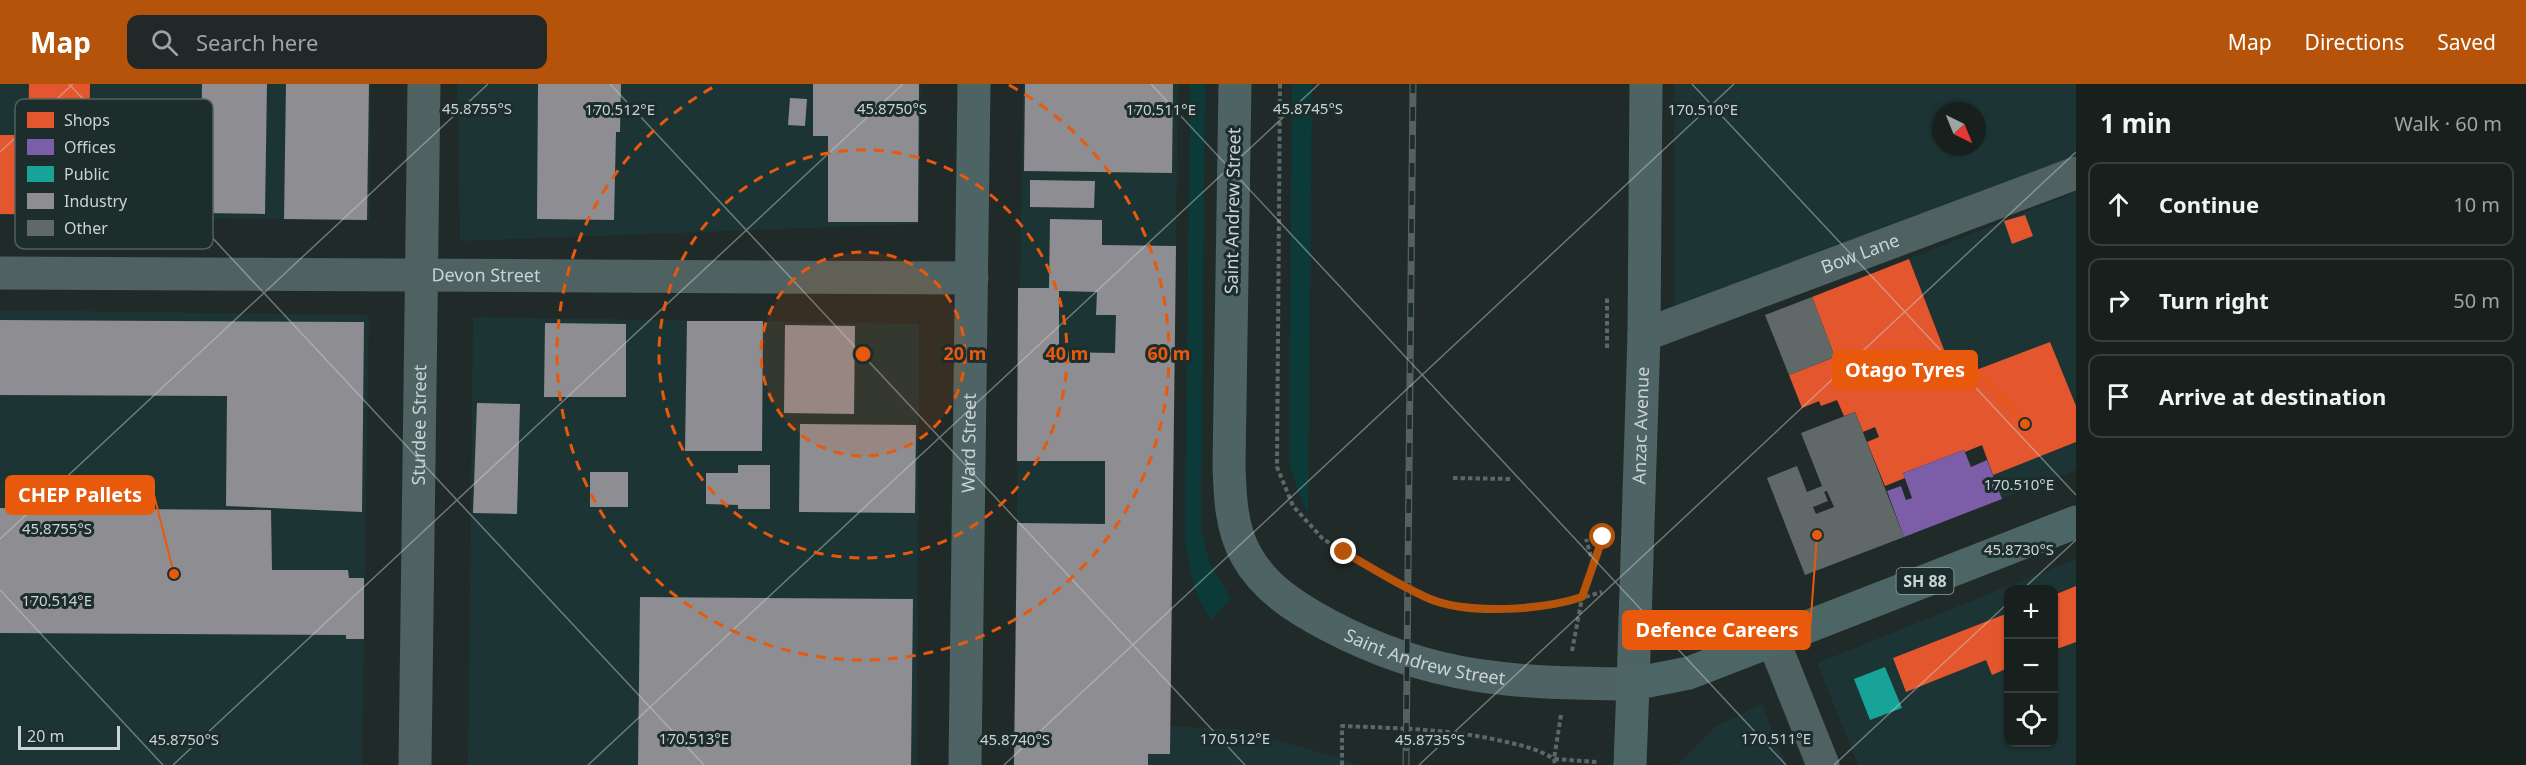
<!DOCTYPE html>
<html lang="en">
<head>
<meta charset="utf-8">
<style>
  body { margin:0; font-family:"Noto Sans",sans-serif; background:#212827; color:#f1f3f6 }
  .controls { position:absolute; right:18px; bottom:18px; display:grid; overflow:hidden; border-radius:12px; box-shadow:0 2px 4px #0004 }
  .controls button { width:54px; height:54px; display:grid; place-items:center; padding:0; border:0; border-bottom:2px solid #363e3c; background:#18201e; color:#f1f3f6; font:30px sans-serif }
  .compass { position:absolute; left:1932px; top:18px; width:54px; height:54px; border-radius:50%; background:#18201e; box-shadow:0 2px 4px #0004; rotate:137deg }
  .scale { position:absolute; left:18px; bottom:15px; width:102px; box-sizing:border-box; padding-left:6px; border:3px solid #cad4d4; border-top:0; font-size:16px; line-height:21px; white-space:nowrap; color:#cad4d4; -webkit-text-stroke:4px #1d2d2c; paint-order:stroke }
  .stop { position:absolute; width:18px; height:18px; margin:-14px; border:4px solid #b45309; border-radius:50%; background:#fff }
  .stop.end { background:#b45309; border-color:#fff; box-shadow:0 2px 6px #0008 }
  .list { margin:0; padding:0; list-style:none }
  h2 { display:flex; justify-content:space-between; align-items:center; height:78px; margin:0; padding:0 24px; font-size:26px }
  h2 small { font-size:20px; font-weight:400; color:#9fa3a4 }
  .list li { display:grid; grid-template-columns:39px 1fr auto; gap:18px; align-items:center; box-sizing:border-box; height:84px; margin:0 12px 12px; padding:0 12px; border:2px solid #363e3c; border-radius:12px }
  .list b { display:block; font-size:22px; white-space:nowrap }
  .list em { font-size:20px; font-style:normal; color:#9fa3a4 }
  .icon { flex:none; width:33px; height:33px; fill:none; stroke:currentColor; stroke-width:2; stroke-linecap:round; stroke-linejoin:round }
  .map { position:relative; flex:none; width:2076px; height:681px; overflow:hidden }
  header { display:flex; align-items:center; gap:36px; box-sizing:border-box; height:84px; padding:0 30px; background:#b45309; color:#fff }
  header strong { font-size:28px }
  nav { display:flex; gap:33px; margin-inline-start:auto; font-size:21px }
  .search { width:420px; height:54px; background:#212827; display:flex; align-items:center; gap:15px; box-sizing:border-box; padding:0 21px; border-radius:12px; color:#9fa3a4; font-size:22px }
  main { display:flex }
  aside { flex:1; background:#18201e }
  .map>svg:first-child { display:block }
  .built { fill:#1d3434; fill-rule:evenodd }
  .green { fill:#0b3a39 }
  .shops { fill:#e4572e }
  .offices { fill:#7b5ea7 }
  .public { fill:#17a398 }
  .industry { fill:#8d8d92; fill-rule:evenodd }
  .building { fill:#616968; fill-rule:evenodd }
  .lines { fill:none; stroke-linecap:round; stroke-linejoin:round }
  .path { stroke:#5b6868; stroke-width:4; stroke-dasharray:4.5 3; stroke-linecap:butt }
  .street { stroke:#4f6161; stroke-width:33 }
  .secondary { stroke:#4e6363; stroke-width:33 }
  .highway { stroke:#4c6665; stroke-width:33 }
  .rail-casing { stroke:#55615f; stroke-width:7 }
  .rail { stroke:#1d2d2c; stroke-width:4.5; stroke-dasharray:14; stroke-linecap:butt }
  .route { stroke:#b45309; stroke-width:8 }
  .ticks { fill:none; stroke:#cad4d4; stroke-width:1.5; stroke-opacity:0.45 }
  .ring { fill:none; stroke:#e8590c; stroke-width:3; stroke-dasharray:10 8 }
  .labels { text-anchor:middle; stroke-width:6; stroke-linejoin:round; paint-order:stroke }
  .shield { fill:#1d2d2c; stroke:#96a2a2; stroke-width:1.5 }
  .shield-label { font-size:16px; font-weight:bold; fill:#cad4d4 }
  .street-label { font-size:18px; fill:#cad4d4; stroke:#1d2d2c }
  .key { fill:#1d2d2c; stroke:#515f5e; stroke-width:1.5 }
  .key-label { font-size:16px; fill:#cad4d4 }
  .ticks-label { font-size:15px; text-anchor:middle; fill:#cad4d4; stroke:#1d2d2c; stroke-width:6; stroke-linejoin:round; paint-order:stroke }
  .centre { fill:#e8590c; stroke:#1d2d2c; stroke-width:3 }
  .ring-label { font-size:18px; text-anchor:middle; font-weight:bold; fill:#e8590c; stroke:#1d2d2c; stroke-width:6; stroke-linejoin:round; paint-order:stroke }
  .leader { fill:none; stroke:#e8590c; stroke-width:2 }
  .callout-dot { fill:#e8590c; stroke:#1d2d2c; stroke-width:2 }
  .callout { fill:#e8590c; stroke:#e8590c; stroke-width:2 }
  .callout-label { font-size:20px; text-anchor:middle; font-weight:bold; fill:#fff }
</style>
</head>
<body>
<header>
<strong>Map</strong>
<div class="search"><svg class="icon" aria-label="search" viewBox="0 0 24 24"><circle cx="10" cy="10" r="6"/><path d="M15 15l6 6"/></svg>Search here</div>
<nav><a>Map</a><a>Directions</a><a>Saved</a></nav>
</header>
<main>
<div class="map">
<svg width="2076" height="681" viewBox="0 0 2076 681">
  <rect width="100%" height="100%" fill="#202a28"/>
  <path class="built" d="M0,0H371L370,137L0,131Z
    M457,0H921L919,140L460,157Z
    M1023,0H1178L1170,642L1242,646L1353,678V681H1013Z
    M1674,0H2076V74L1674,225ZM1941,27H1977V63H1941Z
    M2076,108V386L2002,415L1909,175Z
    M0,226L369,231L362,681H0Z
    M473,233L919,240L917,681H468Z
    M2076,475V681H1858L1817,579ZM2008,506H2054V658H2008Z
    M1762,620L1786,681H1677L1713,644Z"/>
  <path class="green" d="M1190,0H1205L1201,446L1210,479L1231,515L1211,536L1195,508L1185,459Z
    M1292,0H1312L1308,429C1297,408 1290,390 1289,367Z"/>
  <path class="shops" d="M29,0H90L88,131L0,130V51H28Z
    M2025,131L2033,152L2012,160L2004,137Z
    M1909,175L1955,294L2050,258L2076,322V358L1993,391L1982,361L1965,368L1964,366L1903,389L1905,394L1885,402L1867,358L1879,353L1875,343L1863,348L1855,328L1844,332L1837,316L1821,322L1819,317L1802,324L1789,291L1835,273L1812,213Z
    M2076,502V558L2054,566V511Z
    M2008,529V584L1992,591L1986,576L1906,608L1893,574Z"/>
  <path class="offices" d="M1964,366L1971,383L1987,376L2002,415L1904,453L1887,407L1901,402L1906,416L1912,414L1903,389Z"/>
  <path class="public" d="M1885,583L1902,624L1870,636L1854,595Z"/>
  <path class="industry" d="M202,0H267L265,130L200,129Z
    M286,0H369L367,136L284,135Z
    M538,0H621L620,48H616L614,136L537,135Z
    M813,0H919L918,138H828V52H813Z
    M1025,0H1173L1172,89L1024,87Z
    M790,14L807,15L805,42L788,41Z
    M1030,96L1095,97L1094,124L1030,123Z
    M1050,135L1102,136V161L1176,162L1170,670H1148V681H1014L1017,439L1105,440V377H1017L1018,204H1049ZM1059,207L1097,208L1096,231H1116L1115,269L1059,268Z
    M0,236L364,238L362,428L226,422L227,312L0,311Z
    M687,237H763L762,367H685Z
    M545,239L626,240V313H544Z
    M785,241L855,242L854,330L784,329Z
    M477,319L520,320L517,430L473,429Z
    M800,340L916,341L915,429L799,428Z
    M738,381H770V425H738V421L706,420V389H738Z
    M590,388H628V423H590Z
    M0,424L271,426L272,486H348L349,494H364V555H346V551L0,549Z
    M640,513L913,515L911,681H638Z"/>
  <path class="building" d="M1812,213L1835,273L1789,291L1765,231Z
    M1855,328L1904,453L1805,491L1767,394L1797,382L1807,408L1822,402L1801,349ZM1827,407L1834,423L1816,430L1813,423L1828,417L1824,408Z"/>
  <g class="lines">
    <path class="path" d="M1280,0L1277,383L1293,422L1323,455L1372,484L1432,516L1458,522L1514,524L1561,520L1602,508
      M1607,264V214
      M1453,394L1511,395
      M1593,479L1602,454
      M1572,567L1582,514L1593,479L1586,455
      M1561,631L1554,675L1597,678
      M1342,681V642C1394,644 1443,645 1493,655C1515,660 1535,663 1554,675L1555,681"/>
    <g class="street">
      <path id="s1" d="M0,189L972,194"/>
      <path id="s2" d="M1644,251L2076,89"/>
      <path d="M1773,556L1823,681"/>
      <path id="s3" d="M415,681L424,0"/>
    </g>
    <g class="secondary">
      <path id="s4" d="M1235,0L1229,382C1230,412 1231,444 1246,471C1264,504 1296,524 1328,541C1433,597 1517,599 1633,600L1644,251L1646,0"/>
      <path id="s5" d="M965,681L974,0"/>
    </g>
    <path class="highway" d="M1630,681L1633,600L1689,589L2076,438"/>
    <g class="rail-casing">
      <path id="rail" d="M1406,681L1413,0"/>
    </g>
    <use href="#rail" class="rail"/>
  </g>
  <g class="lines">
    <path class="route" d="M1344,468C1372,484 1400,502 1430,515C1469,531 1542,526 1582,513L1603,453"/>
  </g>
  <path class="ticks" d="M69,0L704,681M610,0L1245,681M1151,0L1786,681M1692,0L2076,411M0,68L73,0M0,455L488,0M0,506L163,681M2022,506L2076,456M173,681L903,0M588,681L1319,0M1004,681L1734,0M1419,681L2076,68M1834,681L2008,519"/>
  <circle cx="863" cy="270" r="102" fill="#e8590c" fill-opacity=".12"/>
  <g class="ring">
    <circle cx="863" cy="270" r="102"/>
    <circle cx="863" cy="270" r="204"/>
    <path d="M1009 1A306 306 0 1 1 717 1"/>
  </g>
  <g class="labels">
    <rect class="shield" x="1896.5" y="484" width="57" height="26" rx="4.5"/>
    <g class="shield-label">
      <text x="1925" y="503">SH 88</text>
    </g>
    <g class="street-label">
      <text transform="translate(1233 127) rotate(-89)" y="6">Saint Andrew Street</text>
      <text dy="6" stroke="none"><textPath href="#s2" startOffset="231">Bow Lane</textPath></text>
      <text dy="6" stroke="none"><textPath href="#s1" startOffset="486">Devon Street</textPath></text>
      <text dy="6" stroke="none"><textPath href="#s3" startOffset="340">Sturdee Street</textPath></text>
      <text dy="6" stroke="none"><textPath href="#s4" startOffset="1156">Anzac Avenue</textPath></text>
      <text dy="6" stroke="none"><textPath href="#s5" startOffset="322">Ward Street</textPath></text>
      <text dy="6" stroke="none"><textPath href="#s4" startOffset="686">Saint Andrew Street</textPath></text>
    </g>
  </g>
  <rect x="15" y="15" width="198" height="150" rx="9" class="key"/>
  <rect x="27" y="28" width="27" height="16" fill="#e4572e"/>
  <rect x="27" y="55" width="27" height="16" fill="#7b5ea7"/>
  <rect x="27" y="82" width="27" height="16" fill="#17a398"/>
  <rect x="27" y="109" width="27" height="16" fill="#8d8d92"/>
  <rect x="27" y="136" width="27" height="16" fill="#616968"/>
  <g class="key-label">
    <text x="64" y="42">Shops</text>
    <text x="64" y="69">Offices</text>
    <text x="64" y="96">Public</text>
    <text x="64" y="123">Industry</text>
    <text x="64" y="150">Other</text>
  </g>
  <g class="ticks-label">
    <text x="477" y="30">45.8755°S</text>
    <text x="892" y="30">45.8750°S</text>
    <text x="1308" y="30">45.8745°S</text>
    <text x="620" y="31">170.512°E</text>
    <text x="1161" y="31">170.511°E</text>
    <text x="1703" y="31">170.510°E</text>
    <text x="2019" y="406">170.510°E</text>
    <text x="57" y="450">45.8755°S</text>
    <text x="2019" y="471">45.8730°S</text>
    <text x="57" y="522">170.514°E</text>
    <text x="694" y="660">170.513°E</text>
    <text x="1235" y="660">170.512°E</text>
    <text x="1776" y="660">170.511°E</text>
    <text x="184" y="661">45.8750°S</text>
    <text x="1015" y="661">45.8740°S</text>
    <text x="1430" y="661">45.8735°S</text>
  </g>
  <circle cx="863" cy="270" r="9" class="centre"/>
  <g class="ring-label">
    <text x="965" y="276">20 m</text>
    <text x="1067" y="276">40 m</text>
    <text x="1169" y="276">60 m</text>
  </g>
  <path class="leader" d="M2025 340L1977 286M174 490L154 411M1817 451L1810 546"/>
  <g class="callout-dot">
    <circle cx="2025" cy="340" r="6"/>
    <circle cx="174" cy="490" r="6"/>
    <circle cx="1817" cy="451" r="6"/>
  </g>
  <g class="callout">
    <rect x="1833" y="267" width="144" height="38" rx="6"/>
    <rect x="6" y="392" width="148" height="38" rx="6"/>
    <rect x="1623" y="527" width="187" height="38" rx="6"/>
  </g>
  <g class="callout-label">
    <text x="1905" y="293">Otago Tyres</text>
    <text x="80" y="418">CHEP Pallets</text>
    <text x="1717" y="553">Defence Careers</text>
  </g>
</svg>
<div class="controls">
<button>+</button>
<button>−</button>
<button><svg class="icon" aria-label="locate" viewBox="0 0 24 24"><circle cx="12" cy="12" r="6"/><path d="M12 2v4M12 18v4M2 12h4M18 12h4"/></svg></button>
</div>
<svg class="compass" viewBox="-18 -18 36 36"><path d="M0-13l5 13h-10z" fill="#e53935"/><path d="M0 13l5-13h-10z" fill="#9fa3a4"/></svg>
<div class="scale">20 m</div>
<div class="stop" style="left:1603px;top:453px"></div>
<div class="stop end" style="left:1344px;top:468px"></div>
</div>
<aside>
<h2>1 min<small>Walk · 60 m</small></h2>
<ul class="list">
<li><svg class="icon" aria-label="ahead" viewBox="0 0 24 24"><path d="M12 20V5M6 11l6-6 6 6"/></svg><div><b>Continue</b></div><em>10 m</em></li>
<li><svg class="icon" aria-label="right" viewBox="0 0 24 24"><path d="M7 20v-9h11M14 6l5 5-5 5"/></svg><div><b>Turn right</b></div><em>50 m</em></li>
<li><svg class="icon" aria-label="arrive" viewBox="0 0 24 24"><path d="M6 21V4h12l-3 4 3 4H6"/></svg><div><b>Arrive at destination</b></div></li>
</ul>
</aside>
</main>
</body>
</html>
